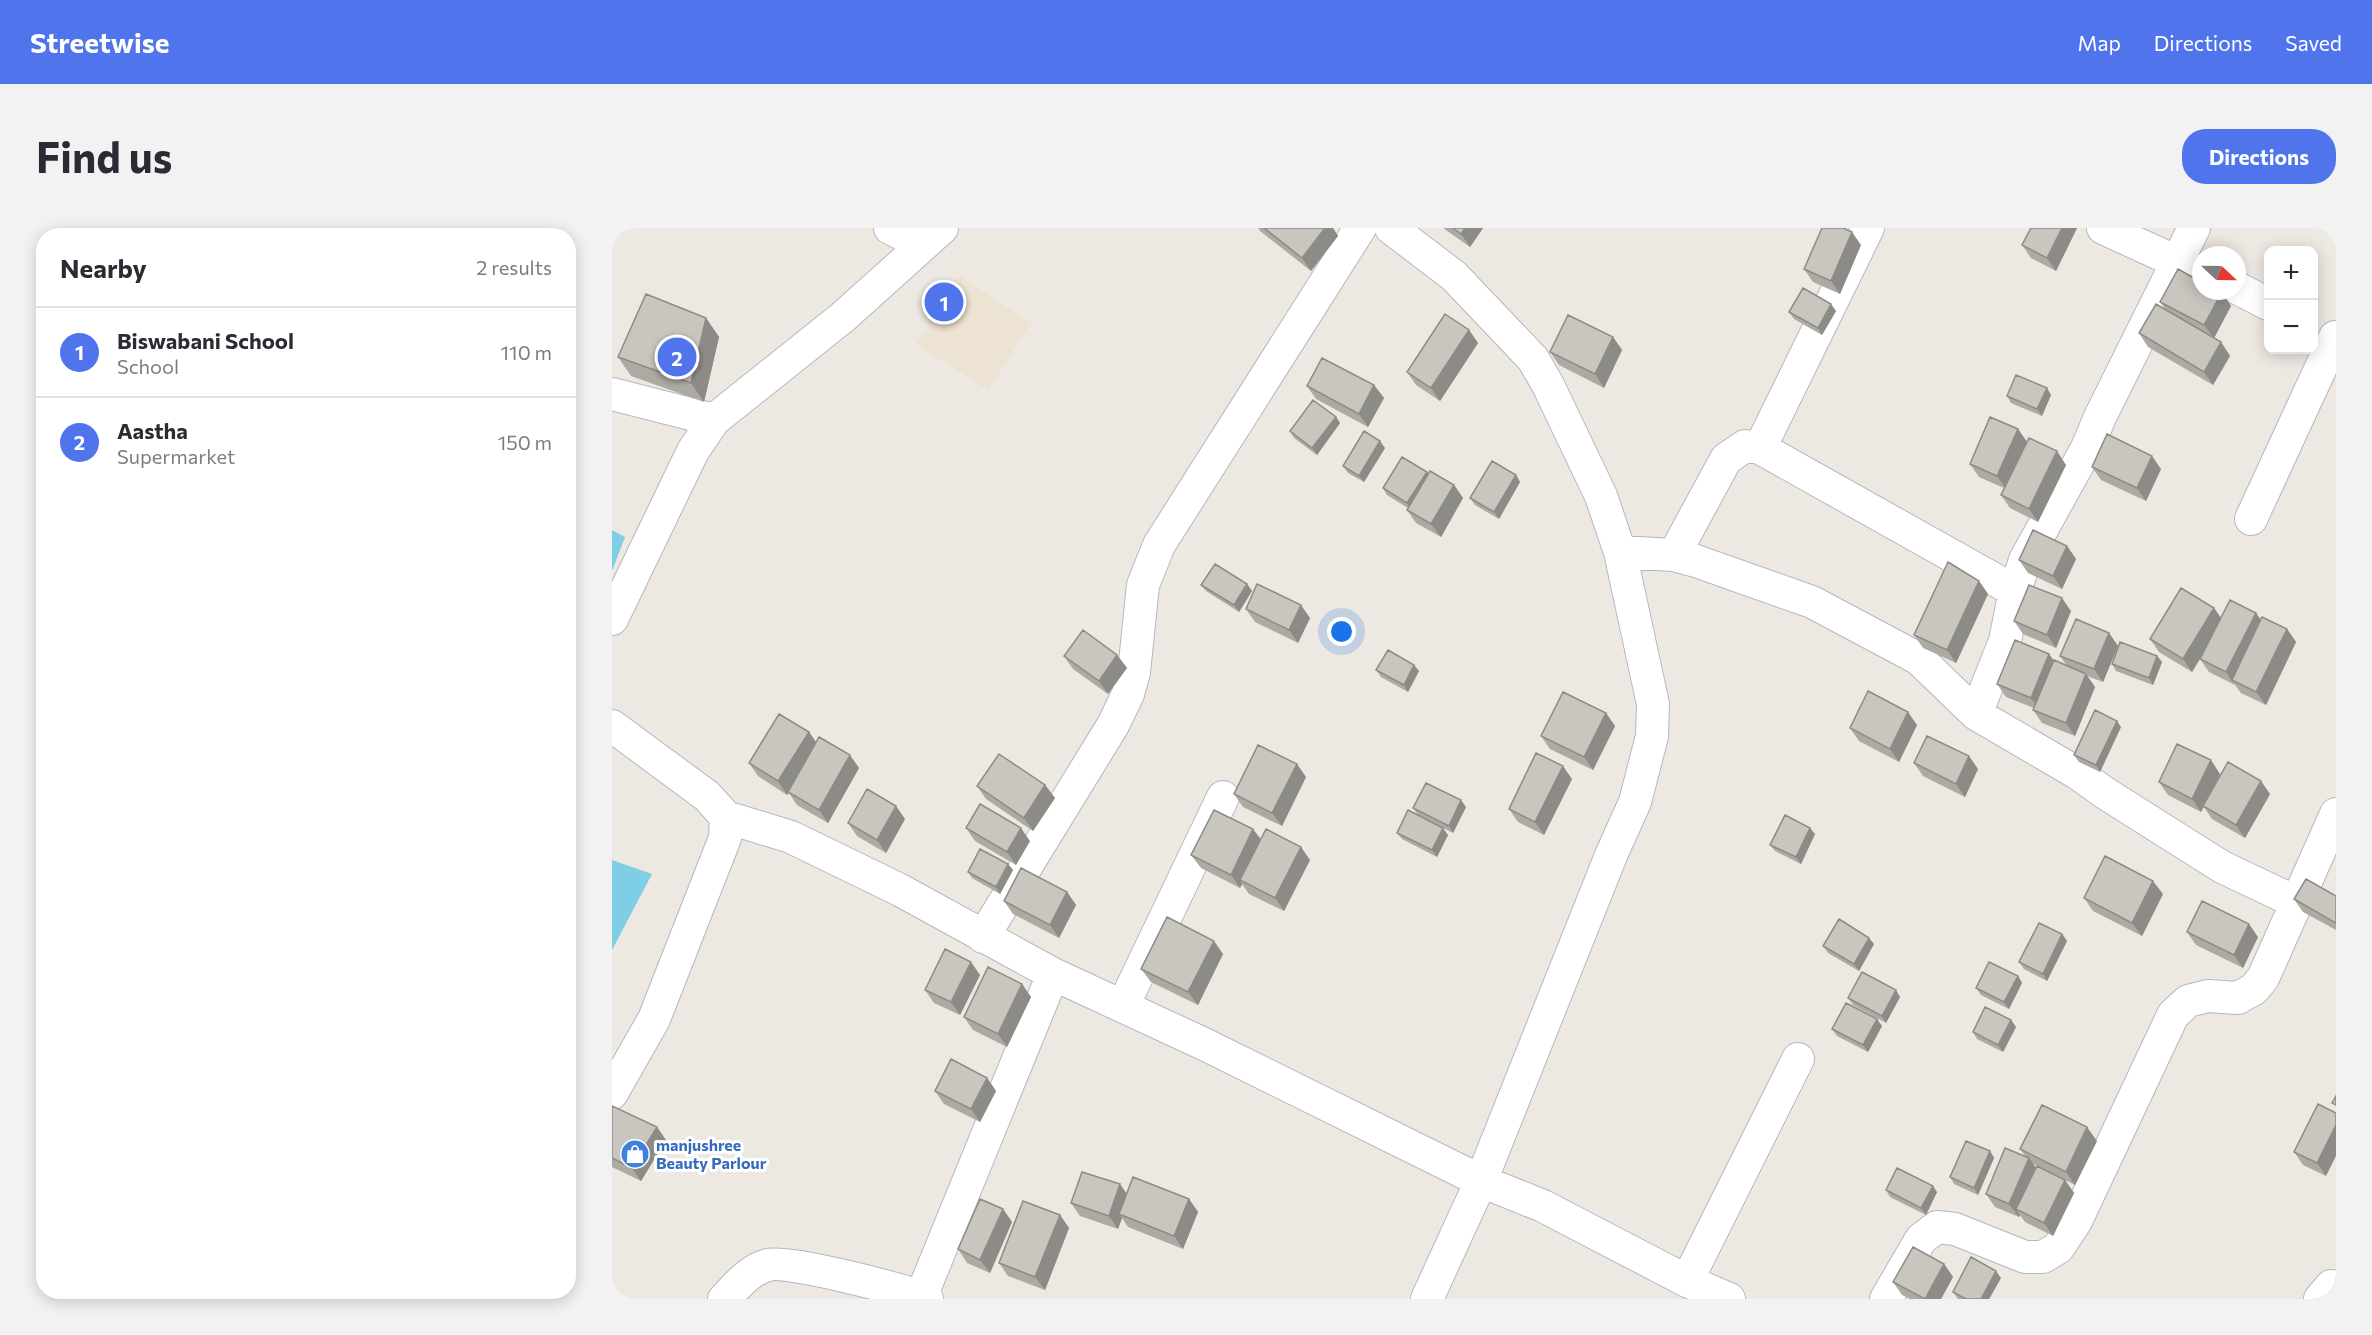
<!DOCTYPE html>
<html lang="en">
<head>
<meta charset="utf-8">
<style>
  body { margin:0; font-family:Commissioner,sans-serif; background:#f2f2f3; color:#2b2b33 }
  .controls { position:absolute; right:18px; top:18px; display:grid; overflow:hidden; border-radius:12px; box-shadow:0 3px 15px #0003 }
  .controls button { width:54px; height:54px; display:grid; place-items:center; padding:0; border:0; border-bottom:2px solid #e1e1e2; background:#fff; color:#2b2b33; font:30px sans-serif }
  .compass { position:absolute; left:1580px; top:18px; width:54px; height:54px; border-radius:50%; background:#fff; box-shadow:0 3px 15px #0003; rotate:112deg }
  .you { position:absolute; left:730px; top:404px; width:21px; height:21px; margin:-15px; border:4px solid #fff; border-radius:50%; background:#1a73e8; box-shadow:0 0 0 9px #1a73e833 }
  .badge { display:grid; place-items:center; width:39px; height:39px; border-radius:50%; background:#5074ec; color:#fff; font-size:20px; font-weight:700 }
  .pin { position:absolute; translate:-50% -50%; border:3px solid #fff; box-shadow:0 2px 6px #0006 }
  .list { margin:0; padding:0; list-style:none }
  h2 { display:flex; justify-content:space-between; align-items:center; height:78px; margin:0; padding:0 24px; font-size:26px }
  h2 small { font-size:20px; font-weight:400; color:#7c7c81 }
  .list li { display:grid; grid-template-columns:39px 1fr auto; gap:18px; align-items:center; box-sizing:border-box; height:90px; padding:0 24px; border-top:2px solid #e1e1e2 }
  .list b { display:block; font-size:22px; white-space:nowrap }
  .list p { margin:0; font-size:20px; white-space:nowrap; color:#7c7c81 }
  .list em { font-size:20px; font-style:normal; color:#7c7c81 }
  .map { position:relative; flex:none; width:1724px; height:1071px; overflow:hidden; border-radius:24px }
  header { display:flex; align-items:center; gap:36px; box-sizing:border-box; height:84px; padding:0 30px; background:#5074ec; color:#fff }
  header strong { font-size:28px }
  nav { display:flex; gap:33px; margin-inline-start:auto; font-size:21px }
  .intro { display:flex; align-items:center; justify-content:space-between; box-sizing:border-box; height:144px; padding:0 36px }
  h1 { margin:0; font-size:42px }
  .button { padding:15px 27px; border-radius:24px; background:#5074ec; color:#fff; font-size:21px; font-weight:700 }
  main { display:flex; gap:36px; padding:0 36px }
  aside { flex:1; background:#fff; border-radius:24px; box-shadow:0 3px 15px #0003 }
  .map>svg:first-child { display:block }
  .education { fill:#ede3d3 }
  .water { fill:#7ecfe6 }
  .lines { fill:none; stroke-linecap:round; stroke-linejoin:round }
  .street-casing { stroke:#b5b7bf; stroke-width:34 }
  .street { stroke:#fff; stroke-width:32 }
  .wall { fill:#adaaa4 }
  .shaded-wall { fill:#8d8b86 }
  .building { fill:#c9c6bf; stroke:#8d8b86; stroke-width:1.5 }
  .labels { text-anchor:middle; stroke-width:6; stroke-linejoin:round; paint-order:stroke }
  .shop-label { font-size:16px; font-weight:bold; fill:#366cbe; stroke:#fff; text-anchor:start }
</style>
</head>
<body>
<header>
<strong>Streetwise</strong>
<nav><a>Map</a><a>Directions</a><a>Saved</a></nav>
</header>
<div class="intro"><h1>Find us</h1><a class="button">Directions</a></div>
<main>
<aside>
<h2>Nearby<small>2 results</small></h2>
<ul class="list">
<li><span class="badge">1</span><div><b>Biswabani School</b><p>School</p></div><em>110 m</em></li>
<li><span class="badge">2</span><div><b>Aastha</b><p>Supermarket</p></div><em>150 m</em></li>
</ul>
</aside>
<div class="map">
<svg width="1724" height="1071" viewBox="0 0 1724 1071">
  <rect width="100%" height="100%" fill="#ede8e1"/>
  <path class="education" d="M348,48L419,95L376,162L304,116Z"/>
  <path class="water" d="M0,302L13,309L0,343Z
    M0,632L40,646L0,722Z"/>
  <g class="lines">
    <g class="street-casing">
      <path id="street" d="M278,0L311,17
        M779,0L842,48L921,131L936,157L989,268L1008,324L1041,476L1040,508L1023,574L1000,625L869,953L815,1071
        M1491,0L1589,45
        M1625,60L1656,76
        M0,166L102,192
        M1148,220L1256,0
        M1639,291L1723,109
        M1008,324L1062,327L1084,333L1200,374L1307,431L1364,486L1465,545L1493,565L1610,639L1684,674
        M1062,327L1114,231L1133,218L1148,220L1403,363
        M0,391L81,223L102,192L231,89L330,0
        M1364,486L1393,413L1403,363L1413,332L1475,220L1488,189L1582,0
        M0,498L95,568L114,589L113,610L42,791L0,865
        M114,589L179,609L288,662L441,746L594,817L869,953L931,978L1075,1053L1117,1071
        M371,709L501,497L516,466L522,444L531,357L547,317L748,0
        M511,778L611,569
        M1075,1053L1186,831
        M309,1069L441,746
        M112,1071C125,1058 137,1042 156,1037C174,1031 292,1062 315,1071
        M1274,1071L1309,1011L1325,999L1343,1001L1413,1029H1431L1446,1020L1464,993L1561,787L1576,773L1596,768L1626,770L1642,761L1651,750L1724,586
        M1708,1071L1719,1058L1724,1059"/>
    </g>
    <use href="#street" class="street"/>
  </g>
  <path class="wall" d="M646,0H721L726,8L699,43L648,3Z
    M831,0H871L858,19Z
    M1419,0H1465L1444,43L1419,30L1410,17Z
    M1249,17L1228,66L1201,54L1192,41Z
    M1610,64L1619,78L1602,110L1609,114L1618,128L1601,157L1536,119L1527,105L1554,82L1548,74Z
    M1224,83L1210,107L1182,91L1177,84Z
    M94,90L107,109L92,174L19,148L6,129Z
    M857,102L866,115L828,173L804,157L795,144Z
    M1001,109L1010,122L992,160L947,137L938,124Z
    M762,157L772,170L756,199L704,171L695,158Z
    M1439,167L1430,188L1399,175L1395,168Z
    M724,189L728,195L705,227L682,210L678,203Z
    M1406,201L1415,214L1454,237L1426,294L1398,280L1389,267L1392,260L1367,249L1358,236Z
    M773,220L752,254L736,245L731,238Z
    M1480,239L1549,241L1534,273L1489,252Z
    M815,244L816,246L842,257L851,270L829,309L804,295L795,282L796,280L775,267L771,260Z
    M904,247L908,254L887,291L863,277L858,270Z
    M1455,318L1464,331L1450,361L1416,345L1407,332Z
    M1367,353L1376,366L1344,435L1311,420L1302,407Z
    M635,356L640,363L627,384L594,363L589,357Z
    M1602,380L1609,390L1644,385L1649,392L1675,401L1684,414L1654,477L1629,465L1623,457L1597,444L1588,431L1580,444L1547,424L1538,411Z
    M634,381L698,390L686,415L643,394Z
    M1459,383L1444,420L1411,406L1402,393Z
    M1497,405L1506,418L1491,454L1475,448L1483,459L1463,508L1430,495L1421,482L1422,480L1394,469L1385,456L1437,426L1442,433L1455,438L1448,428Z
    M505,427L515,440L496,466L461,441L452,428Z
    M1545,428L1550,434L1541,457L1504,443L1500,436Z
    M764,442L807,443L796,464L769,449Z
    M994,485L1003,498L981,542L938,521L929,508Z
    M1305,497L1287,534L1247,513L1238,500Z
    M1509,499L1488,544L1467,534L1462,527Z
    M197,504L204,514L247,540L216,595L185,577L177,565L175,567L146,548L137,535Z
    M1302,535L1366,541L1353,569L1311,548Z
    M1608,546L1602,558L1658,566L1633,610L1600,591L1592,579L1589,584L1556,567L1547,554Z
    M694,549L670,598L631,579L622,566Z
    M960,551L932,607L906,594L897,581Z
    M433,557L443,570L421,603L374,571L365,558Z
    M854,579L841,605L806,587L801,580Z
    M293,591L274,625L245,608L236,595Z
    M354,600L418,613L404,637L363,613Z
    M785,605L836,607L825,629L790,611Z
    M1203,606L1189,636L1163,623L1158,617Z
    M649,611L698,632L672,683L637,666L630,656L628,660L589,640L579,627Z
    M396,636L401,642L388,666L360,650L356,644Z
    M455,664L464,677L447,710L401,686L392,673Z
    M1551,666L1530,708L1481,683L1472,670Z
    M1724,668V702L1691,684L1682,671Z
    M1575,704L1646,709L1631,740L1584,717Z
    M1450,706L1455,713L1435,753L1412,741L1407,734Z
    M1262,716L1247,743L1216,725L1211,718Z
    M611,726L586,777L539,754L529,741Z
    M368,747L348,787L322,775L313,762Z
    M1406,748L1410,755L1397,781L1369,767L1364,760Z
    M410,756L419,769L395,819L361,802L352,789Z
    M1288,769L1274,795L1241,777L1236,770Z
    M1399,792L1404,799L1391,824L1365,811L1361,804Z
    M1270,798L1256,824L1225,808L1220,801Z
    M375,850L384,863L368,894L332,876L323,863Z
    M1706,876L1714,948L1691,937L1682,924Z
    M0,878L54,912L29,953L0,939Z
    M1485,913L1463,957L1421,936L1424,940L1453,952L1462,965L1441,1008L1413,994L1408,987L1407,989L1383,979L1374,966L1414,929L1408,921Z
    M1378,923L1382,930L1366,967L1342,956L1338,949Z
    M508,956L514,966L577,971L586,984L571,1021L516,999L510,990L506,1001L468,988L459,975Z
    M1274,962L1325,964L1314,987L1278,969Z
    M391,981L400,994L378,1045L355,1035L346,1021Z
    M448,987L457,1000L433,1062L396,1048L387,1035Z
    M1332,1036L1341,1049L1329,1071H1298L1290,1067L1281,1054Z
    M1389,1050L1377,1071H1346L1341,1064Z"/>
  <path class="shaded-wall" d="M713,0H721L726,8L699,43L690,30Z
    M853,0H871L858,19L849,6Z
    M1450,0H1465L1444,43L1435,30Z
    M1240,4L1249,17L1228,66L1219,53Z
    M1610,64L1619,78L1602,110L1592,97Z
    M1219,76L1224,83L1210,107L1206,100Z
    M94,90L107,109L92,174L79,155Z
    M857,102L866,115L828,173L819,160Z
    M1001,109L1010,122L992,160L983,146Z
    M1609,114L1618,128L1601,157L1592,144Z
    M762,157L772,170L756,199L747,186Z
    M1435,160L1439,167L1430,188L1425,181Z
    M724,189L728,195L705,227L700,220Z
    M1406,201L1415,214L1394,261L1385,248Z
    M768,213L773,220L752,254L747,248Z
    M1445,223L1454,237L1426,294L1417,281Z
    M1540,228L1549,241L1534,273L1525,260Z
    M815,244L819,250L800,282L795,275Z
    M904,247L908,254L887,291L882,284Z
    M842,257L851,270L829,309L819,296Z
    M1455,318L1464,331L1450,361L1441,348Z
    M1367,353L1376,366L1344,435L1335,422Z
    M635,356L640,363L627,384L622,377Z
    M1450,370L1459,383L1444,420L1435,407Z
    M689,377L698,390L686,415L677,402Z
    M1602,380L1611,393L1580,444L1571,431Z
    M1644,385L1653,399L1620,452L1623,458L1614,444Z
    M1675,401L1684,414L1654,477L1644,464Z
    M1497,405L1506,418L1491,454L1482,441Z
    M1437,426L1446,439L1428,483L1419,470Z
    M505,427L515,440L496,466L487,453Z
    M1545,428L1550,434L1541,457L1537,450Z
    M802,437L807,443L796,464L792,457Z
    M1474,446L1483,459L1463,508L1454,495Z
    M1296,484L1305,497L1287,534L1278,521Z
    M994,485L1003,498L981,542L972,529Z
    M1505,493L1509,499L1488,544L1484,537Z
    M197,504L206,517L175,567L166,553Z
    M238,527L247,540L216,595L207,582Z
    M1357,528L1366,541L1353,569L1344,556Z
    M1599,532L1608,546L1589,584L1580,571Z
    M685,536L694,549L670,598L660,585Z
    M951,538L960,551L932,607L923,594Z
    M1649,553L1658,566L1633,610L1624,597Z
    M433,557L443,570L421,603L412,590Z
    M849,572L854,579L841,605L837,598Z
    M284,578L293,591L274,625L265,612Z
    M409,600L418,613L404,637L395,624Z
    M831,600L836,607L825,629L820,622Z
    M1198,600L1203,606L1189,636L1184,629Z
    M641,601L651,614L628,652L630,656L628,660L619,647Z
    M689,619L698,632L672,683L663,670Z
    M396,636L401,642L388,666L384,659Z
    M1541,653L1551,666L1530,708L1520,695Z
    M455,664L464,677L447,710L438,697Z
    M1637,696L1646,709L1631,740L1622,727Z
    M1450,706L1455,713L1435,753L1431,746Z
    M1257,710L1262,716L1247,743L1242,736Z
    M602,713L611,726L586,777L576,764Z
    M359,734L368,747L348,787L339,774Z
    M1406,748L1410,755L1397,781L1392,774Z
    M410,756L419,769L395,819L386,806Z
    M1284,762L1288,769L1274,795L1270,788Z
    M1265,791L1270,798L1256,824L1251,817Z
    M1399,792L1404,799L1391,824L1386,817Z
    M375,850L384,863L368,894L359,881Z
    M1724,897V928L1714,948L1705,935Z
    M45,899L54,912L29,953L20,940Z
    M1475,899L1485,913L1463,957L1454,944Z
    M1378,923L1382,930L1366,967L1362,960Z
    M1417,930L1426,943L1404,981L1408,987L1407,989L1397,976Z
    M1453,952L1462,965L1441,1008L1432,995Z
    M508,956L517,969L507,986L510,990L506,1001L497,988Z
    M1321,958L1325,964L1314,987L1309,980Z
    M577,971L586,984L571,1021L562,1008Z
    M391,981L400,994L378,1045L368,1032Z
    M448,987L457,1000L433,1062L423,1049Z
    M1332,1036L1341,1049L1329,1071H1313Z
    M1384,1043L1389,1050L1377,1071H1369Z"/>
  <path class="building" d="M652,0H713L690,30Z
    M841,0H853L849,6Z
    M1210,0H1231L1240,4L1219,53L1192,41Z
    M1419,0H1450L1435,30L1410,17Z
    M1566,41L1589,54V63H1607L1610,64L1592,97L1548,74Z
    M1191,60L1219,76L1206,100L1177,84Z
    M34,66L94,90L79,155L6,129Z
    M1544,76L1609,114L1592,144L1527,105Z
    M833,86L857,102L819,160L795,144Z
    M956,87L1001,109L983,146L938,124Z
    M710,130L762,157L747,186L695,158Z
    M1404,147L1435,160L1425,181L1395,168Z
    M701,172L724,189L700,220L678,203Z
    M1378,189L1406,201L1385,248L1358,236Z
    M752,203L768,213L747,248L731,238Z
    M1495,206L1540,228L1525,260L1480,239Z
    M1417,210L1445,223L1417,281L1389,267Z
    M790,229L815,244L795,275L771,260Z
    M880,233L904,247L882,284L858,270Z
    M818,243L842,257L819,296L795,282Z
    M1421,302L1455,318L1441,348L1407,332Z
    M1336,334L1367,353L1335,422L1302,407Z
    M603,336L635,356L622,377L589,357Z
    M645,356L689,377L677,402L634,381Z
    M1417,357L1450,370L1435,407L1402,393Z
    M1569,360L1602,380L1571,431L1538,411Z
    M1618,372L1644,385L1614,444L1588,431Z
    M1650,389L1675,401L1644,464L1620,452Z
    M1464,391L1497,405L1482,441L1448,428Z
    M471,402L505,427L487,453L452,428Z
    M1403,412L1437,426L1419,470L1385,456Z
    M1508,414L1545,428L1537,450L1500,436Z
    M776,422L802,437L792,457L764,442Z
    M1442,432L1474,446L1454,495L1421,482Z
    M1256,463L1296,484L1278,521L1238,500Z
    M951,464L994,485L972,529L929,508Z
    M1483,482L1505,493L1484,537L1462,527Z
    M167,486L197,504L166,553L137,535Z
    M1315,508L1357,528L1344,556L1302,535Z
    M207,509L238,527L207,582L176,564Z
    M1565,516L1599,532L1580,571L1547,554Z
    M646,517L685,536L660,585L622,566Z
    M924,525L951,538L923,594L897,581Z
    M387,526L433,557L412,590L365,558Z
    M1616,534L1649,553L1624,597L1591,578Z
    M814,555L849,572L837,598L801,580Z
    M255,561L284,578L265,612L236,595Z
    M368,576L409,600L395,624L354,600Z
    M602,582L641,601L619,647L579,627Z
    M796,582L831,600L820,622L785,605Z
    M1173,587L1198,600L1184,629L1158,617Z
    M654,601L689,619L663,670L628,652Z
    M368,621L396,636L384,659L356,644Z
    M1493,628L1541,653L1520,695L1472,670Z
    M409,640L455,664L438,697L392,673Z
    M1694,651L1724,668V695L1682,671Z
    M1590,673L1637,696L1622,727L1575,704Z
    M555,689L602,713L576,764L529,741Z
    M1227,691L1257,710L1242,736L1211,718Z
    M1427,695L1450,706L1431,746L1407,734Z
    M333,721L359,734L339,774L313,762Z
    M1377,734L1406,748L1392,774L1364,760Z
    M376,739L410,756L386,806L352,789Z
    M1250,744L1284,762L1270,788L1236,770Z
    M1234,775L1265,791L1251,817L1220,801Z
    M1373,779L1399,792L1386,817L1361,804Z
    M339,831L375,850L359,881L323,863Z
    M1724,868V877L1720,875Z
    M1706,876L1724,885V897L1705,935L1682,924Z
    M1430,877L1475,899L1454,944L1408,921Z
    M0,878L45,899L20,940L0,930Z
    M1354,913L1378,923L1362,960L1338,949Z
    M1393,920L1417,930L1397,976L1374,966Z
    M1425,938L1453,952L1432,995L1404,981Z
    M1285,940L1321,958L1309,980L1274,962Z
    M470,944L508,956L497,988L459,975Z
    M521,949L577,971L562,1008L507,986Z
    M368,971L391,981L368,1032L346,1021Z
    M411,973L448,987L423,1049L387,1035Z
    M1301,1019L1332,1036L1313,1071L1281,1054Z
    M1359,1029L1384,1043L1369,1071H1354L1341,1064Z"/>
  <defs>
    <g id="shop-disc" transform="scale(1.5)"><circle r="9.5" fill="#3f7fe0" stroke="#fff"/><path d="M-5-2.5h2.3a2.7 3.5 0 0 1 5.4 0H5L5.5 6h-11ZM-1.5-2.5h3a1.5 2.3 0 0 0-3 0Z" fill="#fff"/></g>
  </defs>
  <g fill-rule="evenodd">
    <use href="#shop-disc" x="23" y="926"/>
  </g>
  <g class="labels">
    <g class="shop-label">
      <text x="44" y="923">manjushree<tspan x="44" dy="18">Beauty Parlour</tspan></text>
    </g>
  </g>
</svg>
<div class="controls">
<button>+</button>
<button>−</button>
</div>
<svg class="compass" viewBox="-18 -18 36 36"><path d="M0-13l5 13h-10z" fill="#e53935"/><path d="M0 13l5-13h-10z" fill="#7c7c81"/></svg>
<div class="you"></div>
<div class="pin badge" style="left:332px;top:74px">1</div>
<div class="pin badge" style="left:65px;top:129px">2</div>
</div>
</main>
</body>
</html>
